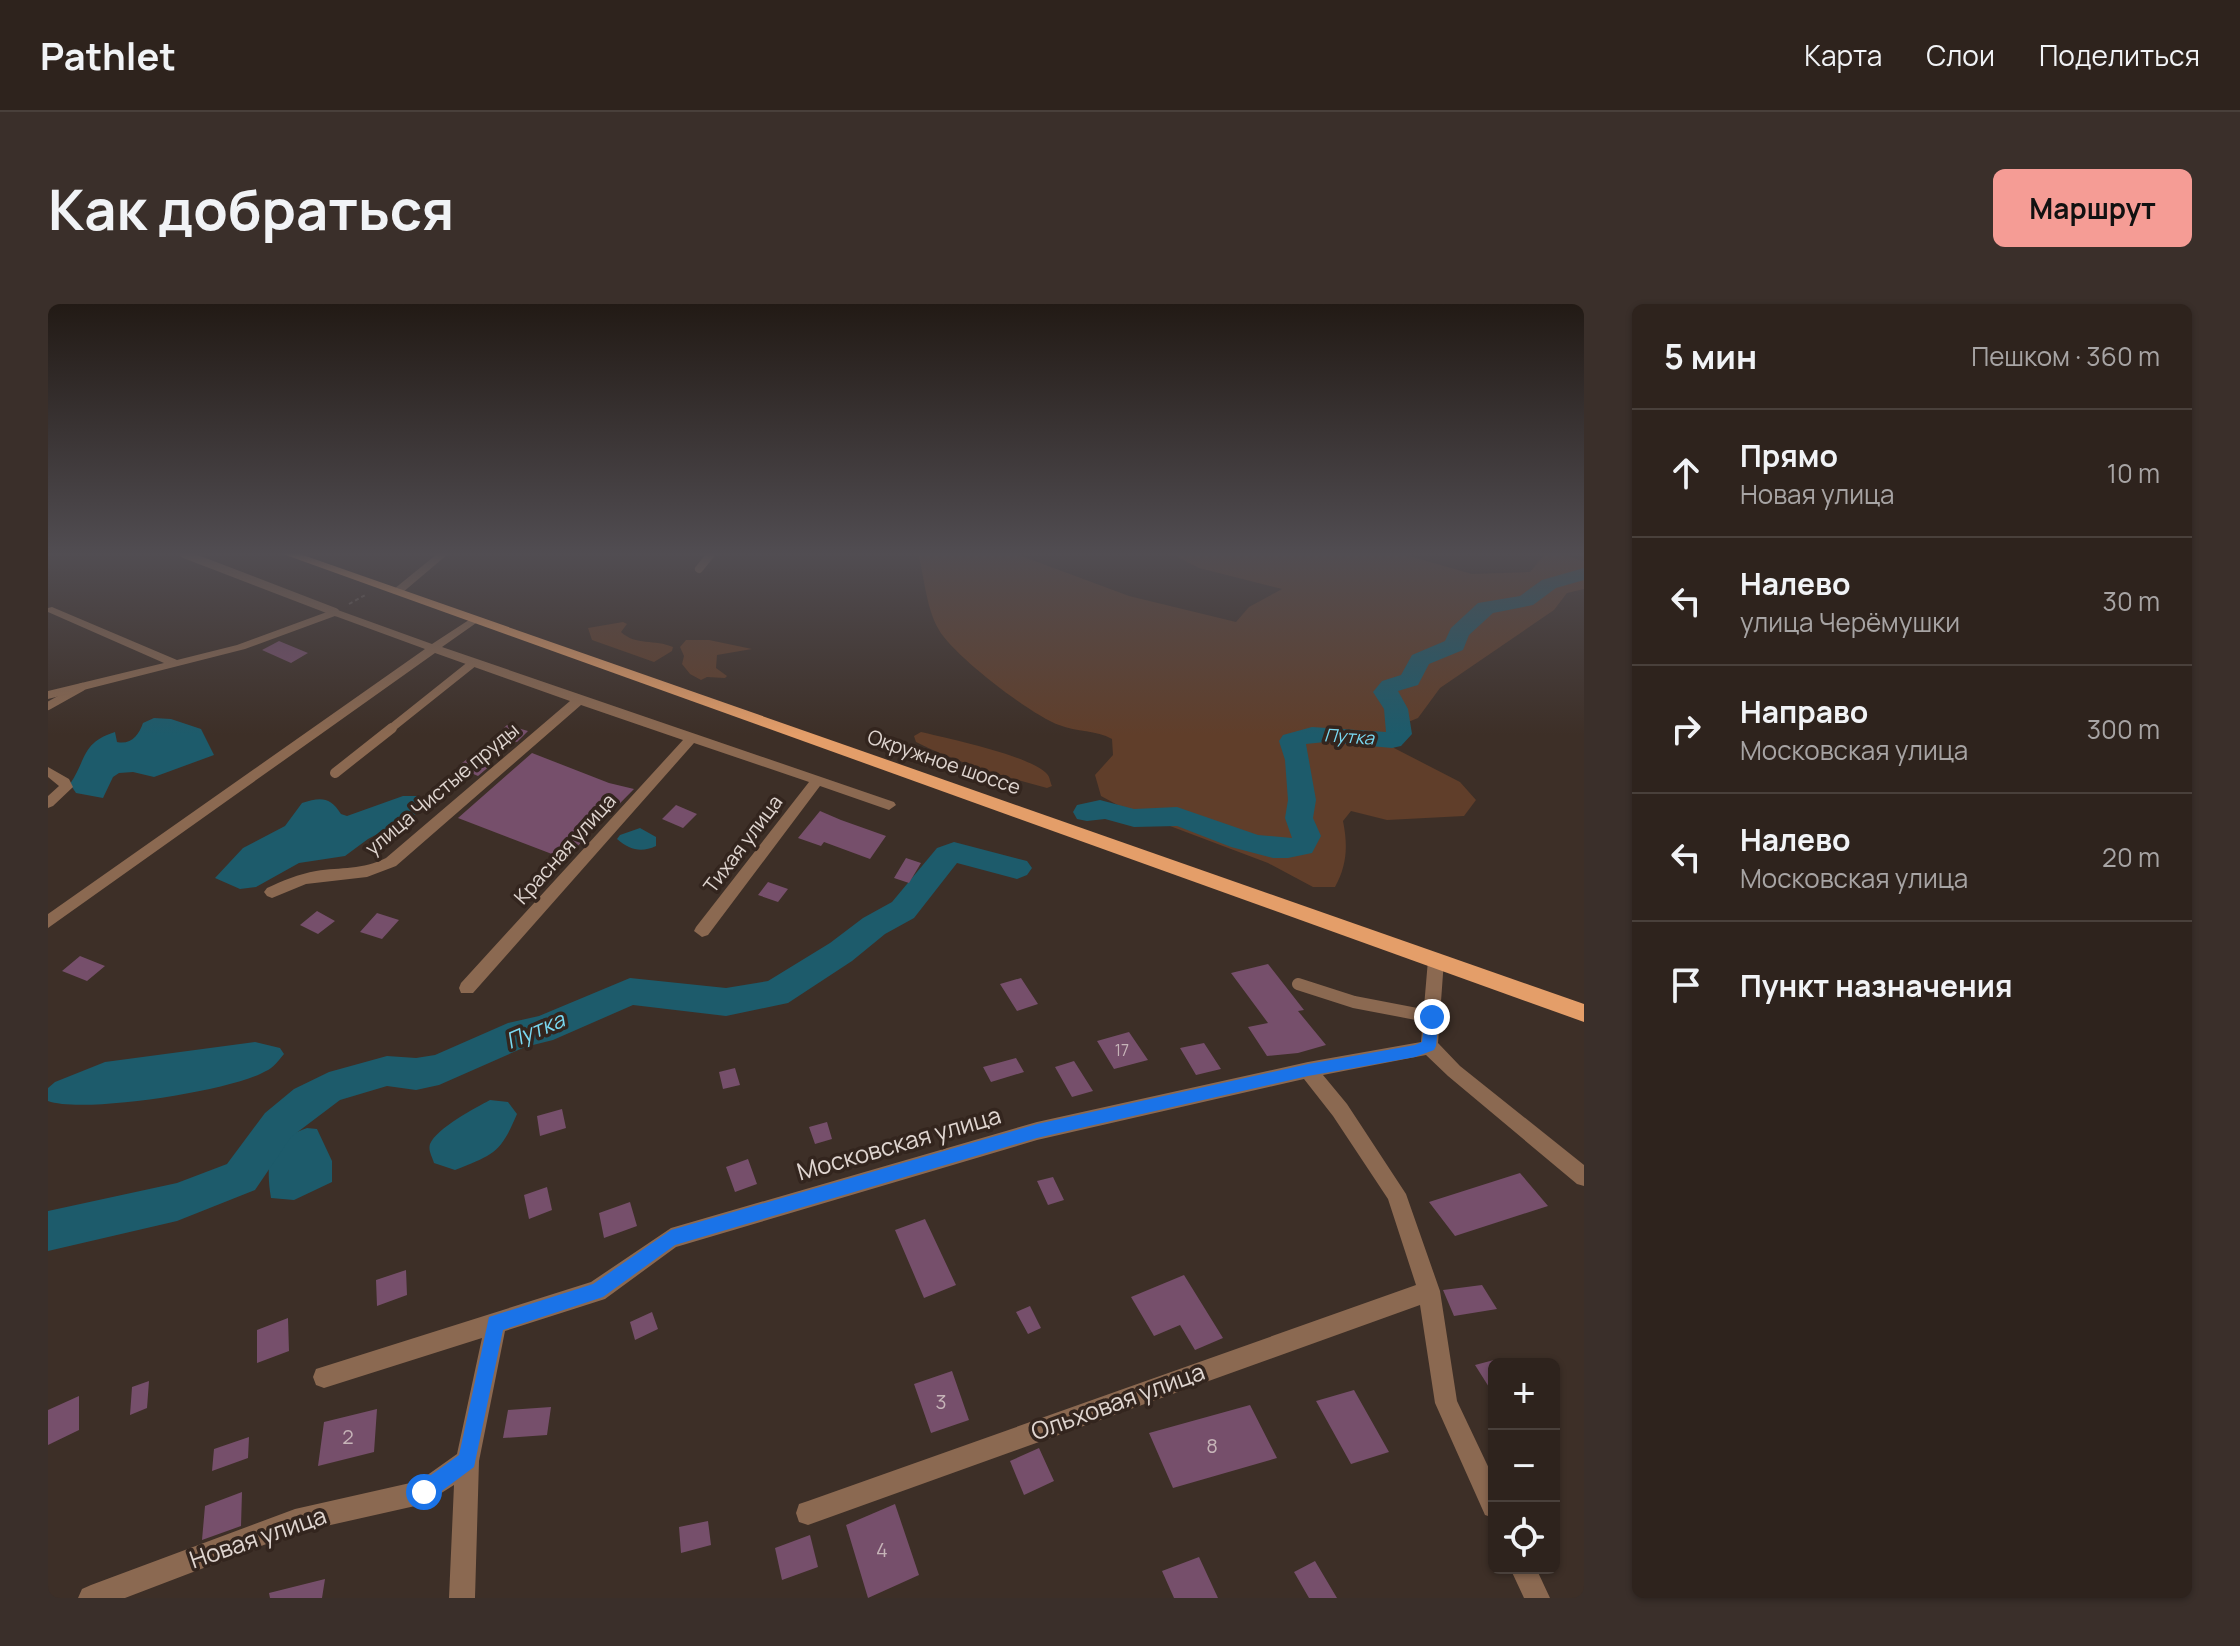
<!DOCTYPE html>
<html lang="ru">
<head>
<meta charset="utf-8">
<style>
  body { margin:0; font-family:Manrope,sans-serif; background:#3a2f2a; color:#f1f3f6 }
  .controls { position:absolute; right:24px; bottom:24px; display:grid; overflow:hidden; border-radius:12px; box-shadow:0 2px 6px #0004 }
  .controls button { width:72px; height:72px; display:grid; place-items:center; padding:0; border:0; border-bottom:2px solid #49403b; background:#2e231d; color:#f1f3f6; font:40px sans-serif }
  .stop { position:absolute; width:24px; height:24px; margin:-18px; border:6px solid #1a73e8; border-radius:50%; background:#fff }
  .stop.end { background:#1a73e8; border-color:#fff; box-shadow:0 2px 8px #0008 }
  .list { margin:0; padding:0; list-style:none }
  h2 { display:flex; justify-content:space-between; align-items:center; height:104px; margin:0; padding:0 32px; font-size:34px }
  h2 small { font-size:26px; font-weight:400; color:#a7a4a4 }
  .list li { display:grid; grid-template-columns:52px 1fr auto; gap:24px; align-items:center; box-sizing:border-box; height:128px; padding:0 32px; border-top:2px solid #49403b }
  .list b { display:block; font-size:30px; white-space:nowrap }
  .list p { margin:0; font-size:26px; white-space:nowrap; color:#a7a4a4 }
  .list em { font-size:26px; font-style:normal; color:#a7a4a4 }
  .icon { flex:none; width:44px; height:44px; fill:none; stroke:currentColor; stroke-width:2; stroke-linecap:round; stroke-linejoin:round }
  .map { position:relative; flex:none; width:1536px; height:1294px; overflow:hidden; border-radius:12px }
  header { display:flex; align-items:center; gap:48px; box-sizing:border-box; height:112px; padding:0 40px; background:#2e231d; border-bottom:2px solid #49403b }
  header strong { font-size:38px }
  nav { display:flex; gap:44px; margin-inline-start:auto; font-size:28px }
  .intro { display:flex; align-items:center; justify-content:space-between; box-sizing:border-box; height:192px; padding:0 48px }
  h1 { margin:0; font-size:56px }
  .button { padding:20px 36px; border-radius:12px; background:#f59c95; color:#111; font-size:28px; font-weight:700 }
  main { display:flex; gap:48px; padding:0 48px }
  aside { flex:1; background:#2e231d; border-radius:12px; box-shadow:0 2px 6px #0004 }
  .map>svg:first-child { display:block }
  .green { fill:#603e2a }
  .water { fill:#1d5b6b }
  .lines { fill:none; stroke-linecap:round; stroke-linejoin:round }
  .river { fill:#1d5b6b; fill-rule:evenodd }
  .building { fill:#764f6b }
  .path { stroke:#6e615a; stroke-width:2; stroke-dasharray:4 3; stroke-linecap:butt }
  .lane-far2 { stroke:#8b6951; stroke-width:8 }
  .lane-far1 { stroke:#8b6951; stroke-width:10 }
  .lane { stroke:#8b6951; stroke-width:12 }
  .street { fill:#8b6951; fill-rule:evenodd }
  .primary { fill:#e49e69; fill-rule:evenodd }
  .route { fill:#1a73e8 }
  .labels { text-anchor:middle; stroke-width:7; stroke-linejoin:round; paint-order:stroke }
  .number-label { font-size:16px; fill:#c6b4b8 }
  .far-water-label { font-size:18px; font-style:italic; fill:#79d8f1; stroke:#33251e }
  .street-label { font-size:20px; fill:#e0d6d1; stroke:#33251e }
  .near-number-label { font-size:20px; fill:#c6b4b8 }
  .water-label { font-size:22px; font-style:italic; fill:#79d8f1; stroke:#33251e }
  .near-street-label { font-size:24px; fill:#e0d6d1; stroke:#33251e }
</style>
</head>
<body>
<header>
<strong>Pathlet</strong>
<nav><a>Карта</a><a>Слои</a><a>Поделиться</a></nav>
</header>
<div class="intro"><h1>Как добраться</h1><a class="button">Маршрут</a></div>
<main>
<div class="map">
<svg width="1536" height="1294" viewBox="0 0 1536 1294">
  <rect width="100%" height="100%" fill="#3d2f27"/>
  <path class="green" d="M870,250H968L1081,292L1188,318L1201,303L1234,285L1151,264L1124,250H1354L1424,270L1482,268L1497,250H1512L1536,257V285L1519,289L1506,306L1392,384L1370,414L1338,427L1346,444L1412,478L1428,496L1416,512L1339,516L1303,507L1295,517C1300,542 1299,561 1287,583H1265L1220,559L1077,505L1053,492L1047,471L1065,451L1064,435C1048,426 1029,428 1011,421C983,411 906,352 891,326C878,304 877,275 870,250Z
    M575,318L579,320L573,328C588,342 607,335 625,343L624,347L606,358L544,336L540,324Z
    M638,336H661L704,345L669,351L668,364L679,372L677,374L659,373L653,376L642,370L634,360L636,352L632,343Z
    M873,428C898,434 984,452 999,470C1002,473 1002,478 1004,482L999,484C954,472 910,459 868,438L866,432Z"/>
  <path class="water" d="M106,414L123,415L153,425L166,451L106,473L85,468L71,469L65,473L55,494L28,489L22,480C39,455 33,439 67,428L69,438C83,441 91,431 95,419Z
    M355,492H369L386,497L385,501L320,535L297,552L251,559L208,583L192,585L167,574L195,544L237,522L254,499C273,493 282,493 293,510L299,512Z
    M592,524L608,533V542C593,549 582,546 569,535L572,531Z
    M207,738L232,744L236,750C231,756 225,764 218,767C184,787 35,810 0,797V784L7,778L57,758Z
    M442,796L460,798L469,810C452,850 446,850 407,866L386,859C384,852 380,847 382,840C389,824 427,804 442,796Z
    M259,824L269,825L284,857V878L246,896L223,894C217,858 221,837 259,824Z"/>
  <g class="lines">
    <path class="river" d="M1536,264V276L1508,284L1485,301L1445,309L1421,331L1415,346L1381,360L1370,381L1350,387L1360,405L1364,430L1353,442L1344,444L1277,438L1258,440L1268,496L1265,514L1273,532L1264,549L1240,554H1225L1183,543L1129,522L1086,523L1057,515L1039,517L1029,515L1025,508L1029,501L1052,496L1086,505L1129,503L1210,531L1244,534L1237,514L1240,496L1237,456L1231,437L1235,431L1264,423L1338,428L1336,405L1325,388L1334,377L1353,371L1364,351L1397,337L1403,324L1430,299L1472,292L1494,276Z
      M906,538L979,557L984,564L979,571L969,575L909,559L866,614L837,630L804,657L740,699L678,712L585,701L505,736L477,743L391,781L368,786L339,782L292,796L243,833L207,886L129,917L0,947V907L129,879L179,860L217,809L246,785L281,768L339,752L368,754L387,751L460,719L491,712L582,674L678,684L720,677L782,639L815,614L844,598L889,544Z"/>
  </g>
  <path class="building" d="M231,337L260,349L243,359L214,346Z
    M459,421L480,427L469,438L447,432Z
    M484,449L561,479L586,485L517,555L410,514Z
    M423,452L444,460L430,472L409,463Z
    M628,501L649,510L635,524L614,515Z
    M772,507L793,516L838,532L822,555L776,538L773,542L750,534Z
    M858,554L873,559L861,579L846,574Z
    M720,578L740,585L730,598L710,591Z
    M269,607L287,617L270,630L252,621Z
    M329,609L351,616L334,635L312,628Z
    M32,652L57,662L39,677L14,667Z
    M1220,660L1256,706L1250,707L1278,741L1250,749L1219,752L1200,723L1220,719L1183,669Z
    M973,674L990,700L969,707L952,680Z
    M1081,728L1100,756L1066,765L1049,737Z
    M1156,739L1173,765L1148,771L1132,744Z
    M968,754L976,768L943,778L935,763Z
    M1026,757L1045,787L1024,793L1007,763Z
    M687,764L692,781L675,785L671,768Z
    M514,805L518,824L492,832L489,812Z
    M779,818L784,835L767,840L761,823Z
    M700,855L709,880L687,888L678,863Z
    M1472,869L1500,902L1407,932L1381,898Z
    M1005,873L1016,896L1000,901L989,877Z
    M499,883L504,906L481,915L476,891Z
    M582,898L589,922L556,934L551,909Z
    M877,915L908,981L876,994L847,926Z
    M358,966L359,991L329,1002L328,976Z
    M1136,971L1175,1034L1147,1046L1132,1021L1106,1032L1083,993Z
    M1434,981L1449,1005L1406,1012L1395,986Z
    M982,1002L993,1024L980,1030L968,1008Z
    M604,1008L610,1025L587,1036L582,1018Z
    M240,1014L241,1047L209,1059V1026Z
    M1446,1056V1091L1427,1061Z
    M904,1067L921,1116L883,1129L866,1080Z
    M101,1077L99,1104L82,1111L84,1083Z
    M1306,1086L1341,1148L1303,1160L1268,1097Z
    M31,1092V1126L0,1141V1106Z
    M1202,1101L1229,1154L1125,1184L1101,1129Z
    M503,1103L499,1131L455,1134L460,1106Z
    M329,1105L326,1148L270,1162L276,1118Z
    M201,1133L200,1154L164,1167L166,1145Z
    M991,1144L1006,1177L976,1191L962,1157Z
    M194,1188L193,1222L154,1236L157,1202Z
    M847,1200L871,1271L820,1294L798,1221Z
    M660,1217L663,1241L633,1249L631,1223Z
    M762,1231L770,1263L734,1276L727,1244Z
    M1151,1253L1170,1294H1126L1114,1267Z
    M1267,1257L1289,1294H1261L1246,1268Z
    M277,1275L274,1294H222L221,1289Z"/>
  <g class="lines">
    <path class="path" d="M301,300L319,290"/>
    <path class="lane-far2" d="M136,250L287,308
      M651,265L663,250
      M0,402L34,383
      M341,426L425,359"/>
    <path class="lane-far1" d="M287,469L344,424"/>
    <path class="lane" d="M1250,680L1306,698L1384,713"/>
    <path class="street" d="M389,250H400L354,289H346V285Z
      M4,303L129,356L189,341L287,305L384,340L427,312L432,315L431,317L394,343L846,498L848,501L841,506L772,482L660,631L654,633L646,627L648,623L761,478L646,439L425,689H413L411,684L413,679L635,436L533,401L348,562L319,573L258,580L224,594L219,592L216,588L219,584C234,577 251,570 268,567C293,563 315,566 338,554L522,397L387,349L0,624V610L377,345L287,312L197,345L0,395V387L116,359L0,308V304Z
      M0,463L21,475L25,483L5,502L0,504V492L11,482L0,473Z
      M1388,650L1394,652L1396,656L1390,739L1412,762L1536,861V882L1529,880L1400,772L1378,751L1275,771L1299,800L1358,890L1392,987L1409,1097L1446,1175V1214L1437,1211L1387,1099L1372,1001L760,1221L751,1218L748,1209L751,1200L760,1197L1368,981L1340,895L1285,812L1256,775L989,836L628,943L557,995L457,1027L431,1157L427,1294H401L406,1181L376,1200L247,1229L77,1294H30L34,1285L43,1281L247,1205L371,1177L409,1150L434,1034L276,1084L268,1081L265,1073L268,1065L543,978L623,924L989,818L1260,758L1373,738L1380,656L1382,652Z
      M1462,1264H1488L1502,1294H1476Z"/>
    <path class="primary" d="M235,250H252L1536,700V718Z"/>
  </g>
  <linearGradient id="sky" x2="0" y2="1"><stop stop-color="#221a15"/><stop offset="0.58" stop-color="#514d52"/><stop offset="1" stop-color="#514d52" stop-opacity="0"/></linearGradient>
  <rect width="1536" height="431" fill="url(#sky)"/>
  <path class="route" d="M1384,707L1391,713L1388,742L1386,746L1367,753L1260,772L989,834L627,941L555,993L455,1026L426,1163L383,1195L376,1197L369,1195L366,1188L369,1181L411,1151L441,1013L545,980L623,926L989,820L1260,760L1367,741L1374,738L1377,713Z"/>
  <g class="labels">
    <g class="number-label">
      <text x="1074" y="752">17</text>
    </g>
    <g class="far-water-label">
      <text transform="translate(1301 433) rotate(4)" y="6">Путка</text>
    </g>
    <g class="street-label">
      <text transform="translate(896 458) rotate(19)" y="7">Окружное шоссе</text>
      <text transform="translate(394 485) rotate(-40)" y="7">улица Чистые пруды</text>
      <text transform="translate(695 540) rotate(-53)" y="7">Тихая улица</text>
      <text transform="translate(517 545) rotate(-48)" y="7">Красная улица</text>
    </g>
    <g class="near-number-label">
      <text x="893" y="1105">3</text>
      <text x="300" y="1140">2</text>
      <text x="1164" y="1149">8</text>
      <text x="834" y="1253">4</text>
    </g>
    <g class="water-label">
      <text transform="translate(487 726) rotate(-23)" y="8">Путка</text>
    </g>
    <g class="near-street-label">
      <text transform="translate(851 840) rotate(-16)" y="8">Московская улица</text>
      <text transform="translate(1070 1098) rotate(-20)" y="8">Ольховая улица</text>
      <text transform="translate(210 1234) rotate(-19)" y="8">Новая улица</text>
    </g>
  </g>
</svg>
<div class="controls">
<button>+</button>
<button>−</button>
<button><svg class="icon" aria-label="locate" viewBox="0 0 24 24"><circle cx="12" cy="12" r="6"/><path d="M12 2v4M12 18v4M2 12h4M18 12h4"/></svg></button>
</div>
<div class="stop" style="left:376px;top:1188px"></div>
<div class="stop end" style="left:1384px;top:713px"></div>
</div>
<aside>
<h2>5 мин<small>Пешком · 360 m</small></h2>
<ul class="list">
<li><svg class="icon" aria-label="ahead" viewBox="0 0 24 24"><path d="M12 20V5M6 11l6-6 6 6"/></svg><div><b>Прямо</b><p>Новая улица</p></div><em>10 m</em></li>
<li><svg class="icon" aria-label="left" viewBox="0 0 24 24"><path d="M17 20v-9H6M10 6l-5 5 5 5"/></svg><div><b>Налево</b><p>улица Черёмушки</p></div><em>30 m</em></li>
<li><svg class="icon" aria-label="right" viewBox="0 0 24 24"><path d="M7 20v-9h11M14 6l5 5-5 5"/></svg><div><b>Направо</b><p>Московская улица</p></div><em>300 m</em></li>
<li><svg class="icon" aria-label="left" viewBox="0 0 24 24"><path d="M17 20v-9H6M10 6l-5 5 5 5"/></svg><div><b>Налево</b><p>Московская улица</p></div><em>20 m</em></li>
<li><svg class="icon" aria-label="arrive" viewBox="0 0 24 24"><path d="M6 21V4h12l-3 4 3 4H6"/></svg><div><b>Пункт назначения</b></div></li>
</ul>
</aside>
</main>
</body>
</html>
